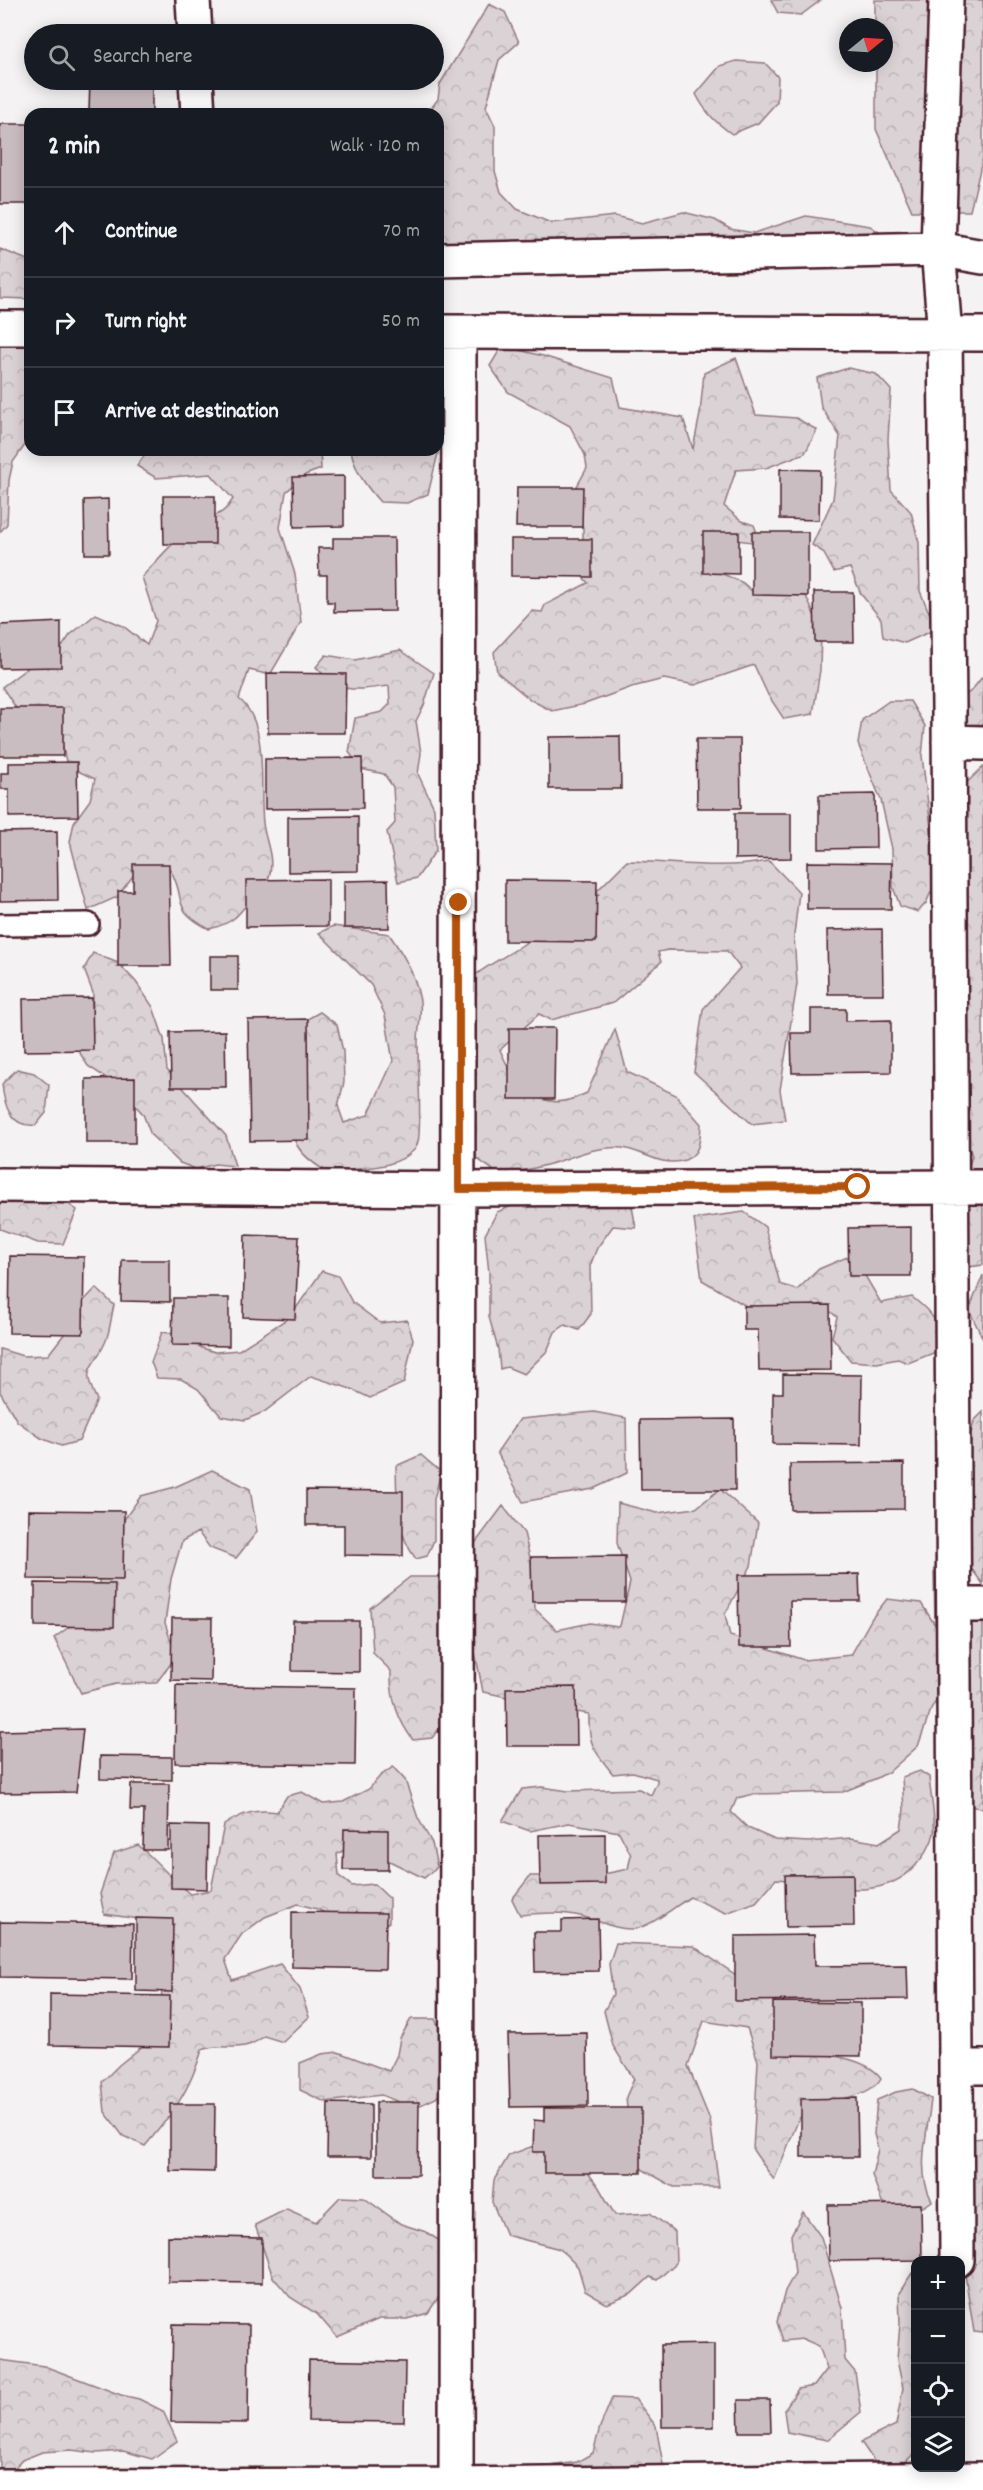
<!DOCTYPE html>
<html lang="en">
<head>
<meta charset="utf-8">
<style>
  body { margin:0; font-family:Dekko,sans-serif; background:#242831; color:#f1f3f6 }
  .controls { position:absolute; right:18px; bottom:18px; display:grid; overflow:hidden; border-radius:12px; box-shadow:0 3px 15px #0003 }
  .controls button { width:54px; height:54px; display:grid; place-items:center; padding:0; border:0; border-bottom:2px solid #363941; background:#171b24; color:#f1f3f6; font:30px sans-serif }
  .compass { position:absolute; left:839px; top:18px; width:54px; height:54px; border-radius:50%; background:#171b24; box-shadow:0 3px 15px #0003; rotate:72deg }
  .stop { position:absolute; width:18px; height:18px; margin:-14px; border:4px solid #b45309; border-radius:50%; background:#fff }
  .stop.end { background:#b45309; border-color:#fff; box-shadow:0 2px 6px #0008 }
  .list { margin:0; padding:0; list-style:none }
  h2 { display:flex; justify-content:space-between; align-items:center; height:78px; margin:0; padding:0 24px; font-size:26px }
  h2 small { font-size:20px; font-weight:400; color:#9ea1a6 }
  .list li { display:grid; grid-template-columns:39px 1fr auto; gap:18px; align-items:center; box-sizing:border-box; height:90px; padding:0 24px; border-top:2px solid #363941 }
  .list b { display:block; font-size:22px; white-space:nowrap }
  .list em { font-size:20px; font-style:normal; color:#9ea1a6 }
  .icon { flex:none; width:33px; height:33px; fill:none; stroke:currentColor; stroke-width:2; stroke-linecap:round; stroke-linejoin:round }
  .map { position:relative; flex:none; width:983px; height:2490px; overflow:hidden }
  .search { position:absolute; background:#171b24; box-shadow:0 3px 15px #0003; left:24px; top:24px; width:420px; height:66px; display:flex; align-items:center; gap:15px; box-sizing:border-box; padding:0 21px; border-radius:33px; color:#9ea1a6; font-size:22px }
  .panel { position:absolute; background:#171b24; box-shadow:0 3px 15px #0003; left:24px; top:108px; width:420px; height:348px; border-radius:18px }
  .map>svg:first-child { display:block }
  .forest { fill:url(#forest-crowns); stroke:#927880; stroke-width:1.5 }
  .building { fill:#cabdc1; stroke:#4a1f2b; stroke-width:1.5 }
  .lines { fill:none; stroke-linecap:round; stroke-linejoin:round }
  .service-casing { stroke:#4a1f2b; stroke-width:26 }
  .minor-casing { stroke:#4a1f2b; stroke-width:38 }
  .service { stroke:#fff; stroke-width:21 }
  .minor { stroke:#fff; stroke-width:33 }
  .route { stroke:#b45309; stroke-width:8 }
</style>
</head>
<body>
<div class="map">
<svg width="983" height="2490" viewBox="0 0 983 2490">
  <defs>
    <pattern id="forest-crowns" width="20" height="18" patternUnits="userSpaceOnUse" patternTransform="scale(1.5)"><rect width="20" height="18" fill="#dbd2d5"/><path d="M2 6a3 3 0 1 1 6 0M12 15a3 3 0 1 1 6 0" fill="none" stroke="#bdb4b7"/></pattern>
  </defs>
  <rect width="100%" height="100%" fill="#f4f2f2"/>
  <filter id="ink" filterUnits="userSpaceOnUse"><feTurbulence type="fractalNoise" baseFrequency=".0167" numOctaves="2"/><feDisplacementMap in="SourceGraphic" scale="12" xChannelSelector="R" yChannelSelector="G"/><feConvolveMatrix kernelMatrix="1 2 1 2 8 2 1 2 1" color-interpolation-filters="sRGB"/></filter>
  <g filter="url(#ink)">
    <path class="forest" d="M771,0H821L801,15L778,13Z
      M875,0H983V157L970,211H912L876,129V63H884V27H875Z
      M489,4L505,12L519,42L499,60L486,107L495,126V171L501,192L517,209L551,223L615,216L642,223L683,212L715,220L730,229L754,233L806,216L870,226L885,236L613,246L599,239H555L537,254L438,248V114H427L438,99L440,84Z
      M736,61L765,63L778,77L777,102L758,123L732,134C715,122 705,112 696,94L720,66Z
      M0,249L30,261V299L0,298Z
      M0,338L25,342L30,345V438L13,462L9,480L7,524L0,532Z
      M502,346L543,356L613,378L620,407L683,418L693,449L700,414L704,373L736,358L756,415L796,418L817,430L805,453L766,468L736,470L724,506L742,521L754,525L757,533L752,542L721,538L725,565L723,574L743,583L753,592L806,596L821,631L820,670L813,714L784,719L768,695L754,665L695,685L664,679L632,687L585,704L552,711L531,700L497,672L494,652L532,611L542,612L545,605L588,583L583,577V528L573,493L587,468L585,455L570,426L508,392L490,366Z
      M848,368L876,374L891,390L888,440L891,490L911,512L919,543L920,591L936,629L905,643L883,637L881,619L861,594L850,568L834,572L823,552L812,545L833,499L840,436L821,407L817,378Z
      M438,424L442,437L428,494L407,503L380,502C366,486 355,472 351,450H438Z
      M148,450H320L321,469L305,475L286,492L280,528L295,574L301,622L270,675L249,670L239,699C270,724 259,788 263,823C265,841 275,858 269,877C267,884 259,889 254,895C239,914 235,923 209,929C167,907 189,899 169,868L136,872L117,897L88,910L70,842L74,822L90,800L95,779L67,766L60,734L18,711L2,687L29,667L60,650L70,635L96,614L123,626L147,645L156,621L142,577C159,558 175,539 196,525C213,513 220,520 233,499L211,474L156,478L137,466Z
      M400,650L434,673L424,705L416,721L421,753L418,774L434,808L436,850L417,878L398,882L387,832L395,823L393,787L384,774L361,769L349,752L355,718L382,712L390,704L389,686C355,690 341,695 316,667L326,655L355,660Z
      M983,676V743H977L949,709L972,690Z
      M889,701H910L925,726L922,756L934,852L935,883L926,903L918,912L900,906L893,887L892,849L881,800L858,744L862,720Z
      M983,767V1265L937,1271L972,1156L945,1071L934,1008L933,912L950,799Z
      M627,861C677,862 719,870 769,861L799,892L794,935L797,984L780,1090L785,1120L752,1124L694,1072L703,1009L740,968L727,951L668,950L658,952L661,962L613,1003L551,1020L539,1014L500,1050L520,1092C550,1102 557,1107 587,1093L615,1029L627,1072L676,1095L701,1124C700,1138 701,1154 685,1160C662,1168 644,1151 622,1148C598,1145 573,1157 550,1164C533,1169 516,1172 500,1175L462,1148L469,980C485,966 503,958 521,946C541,933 557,914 573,896L599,895L597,891Z
      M333,926L389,934C403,954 414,972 419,996C423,1010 418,1027 418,1042C418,1073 421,1103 419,1134C419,1139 417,1148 413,1151C392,1171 356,1166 331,1174C320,1168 305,1158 298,1147C282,1123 298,1051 302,1022L320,1012L337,1025L343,1051L344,1082L338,1106L344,1123L368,1115L393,1061L385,1015L371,985L319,933Z
      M93,953L118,963L136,982L153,1007L164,1039L167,1070L226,1136L235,1166L215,1164L196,1169L180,1163L151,1135L143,1114L117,1085L88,1066L78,1050L92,1031L93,993L84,969Z
      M17,1069L34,1073L49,1085L46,1113L36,1125C10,1128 4,1105 2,1084Z
      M0,1191H49L77,1210L63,1244L38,1243L0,1229Z
      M630,1196L636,1228L613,1226L597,1248L590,1266L591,1314L579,1330L565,1325L555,1332L547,1351L524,1374L507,1367L500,1369L498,1349L489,1317V1273L485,1235L497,1212L524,1201Z
      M744,1212L765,1227L780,1284L797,1290L819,1269L847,1257L860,1267L881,1303L912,1297C934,1315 942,1322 936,1352L908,1363L898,1359L877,1363L851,1361L832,1337L837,1317L821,1304L797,1311L746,1306L702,1280L694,1219Z
      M322,1271L338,1276L352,1302L380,1323L407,1320L413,1339L404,1383L370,1398L351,1389L311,1376L264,1412L245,1420L221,1416L198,1389L181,1379L157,1378L151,1362L162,1332L183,1335L202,1348L215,1352L239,1350L290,1317Z
      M983,1275V1339L969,1310Z
      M96,1288L114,1305C111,1317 110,1332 105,1343C92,1372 80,1365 97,1400L79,1441L61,1446L41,1438L17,1421L0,1392V1349L23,1356L48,1355L65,1333L75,1310Z
      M594,1412L626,1418L627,1473L593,1489L523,1502L497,1452L520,1419Z
      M983,1412V1584L961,1555V1475L974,1421Z
      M421,1455L441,1472L434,1499V1540L427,1556L416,1559C395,1532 397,1498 396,1466Z
      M212,1470L250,1489L257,1532L236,1558L210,1548L198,1532L182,1541L171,1579L165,1623L176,1657L156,1683L116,1684L81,1693L54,1638L73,1624L100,1597L98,1564L115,1551L125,1518L141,1496L175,1487Z
      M720,1489L758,1523L751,1566L725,1614L730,1636L804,1660L851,1655L872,1618L887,1599L921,1603L935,1625L934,1573L983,1604V1808L939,1803L936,1701L932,1707L918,1746L890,1771L877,1778L843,1792L754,1794L737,1798L731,1812L748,1828L775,1840L808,1842L851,1838L879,1843L901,1829L904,1809L902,1777L920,1771L929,1777C930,1792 936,1821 934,1833C932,1844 924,1856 916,1865C880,1906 823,1883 776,1879L756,1902L726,1913L690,1897C676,1906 649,1928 633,1929C617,1930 599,1921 584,1917C563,1911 541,1913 520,1915L512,1899L530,1876H594L628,1869L631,1855L619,1832L569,1823L530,1831L502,1821L522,1789L542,1787L568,1791L639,1789L651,1795L657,1782V1779L633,1772L613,1774C594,1751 588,1745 589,1714C553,1709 519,1699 483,1692L465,1601L470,1550L503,1506L524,1533L534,1574L535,1609L557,1630L590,1623L618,1627L620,1626L630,1582L617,1543L618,1503L657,1513L696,1508Z
      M410,1577H440L458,1630L446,1720L432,1738L413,1740C397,1719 390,1697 391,1671L373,1653L370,1608Z
      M393,1767L405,1780L418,1818L432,1843L437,1867L424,1878L355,1844L337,1854L339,1876L352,1886L374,1884L389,1898V1922L369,1934L317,1909L298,1904L265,1917L242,1934L225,1959L232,1980L280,1964L300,1989L309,2017L283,2042L264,2036C240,2056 225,2041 202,2050C189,2092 173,2113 145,2146L123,2136L105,2112L102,2082L119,2065L155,2036L163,2022L159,1940L174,1924L104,1914L100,1894L114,1853L138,1845C157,1861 171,1879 190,1894L211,1890L224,1825C242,1813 255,1809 277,1812L287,1796L302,1792L323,1804L343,1802L369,1789L380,1776Z
      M616,1943L693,1946L751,1985L774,1991L782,2051C810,2053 864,2054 881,2078C871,2098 829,2101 809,2103L798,2121L774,2180L753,2150L758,2061L747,2028L704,2021L688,2066L710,2120L719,2187H674L640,2168L629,2131L626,2097L634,2079L613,2046L604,2011L613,1994L609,1964Z
      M411,2019H435L450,2051L451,2079L436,2098L414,2108L381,2095L325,2102L300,2090V2063L322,2054L338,2052L389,2071L397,2055L400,2038Z
      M913,2089L931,2099C928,2133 915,2169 932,2201C915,2215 901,2212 882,2202L872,2175L878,2149L874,2134L877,2100L896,2092Z
      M983,2138V2333L974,2332L944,2142Z
      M544,2142L576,2157L598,2186L615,2215L650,2213L675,2232L676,2263L657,2280L650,2277L631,2294L607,2304L585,2291L578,2267L560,2249L506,2235L492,2202L494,2180L509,2155Z
      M340,2197L364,2198L401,2224L426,2232L452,2249L457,2269L428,2313L407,2319H379L337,2337L317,2314L290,2297L273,2277L255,2225L287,2209L316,2222Z
      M803,2212L821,2237L842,2308L845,2360L855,2372L861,2412L827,2440L787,2432L784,2410L798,2389L814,2386L827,2369L819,2346L803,2339L783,2341L777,2322L785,2291L795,2273L791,2235Z
      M912,2273L916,2275L915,2453L905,2462L876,2464L861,2442L896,2425L903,2388L897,2360L900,2324L899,2293Z
      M0,2360L44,2366L121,2395L139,2399L163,2411L177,2441L152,2459L123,2451L96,2453L71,2450L42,2452L22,2460L4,2480L21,2483L45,2469L71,2468L91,2481L0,2490Z
      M612,2398L635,2399L656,2426L664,2470L530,2469L577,2462L593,2453L600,2427Z"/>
    <path class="building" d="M90,80H152V112L89,111Z
      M0,124H30V204H0Z
      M780,469L820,470L819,520L780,519Z
      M344,476V526L294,527L293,477Z
      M517,487H583L582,527H516Z
      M163,496H215V544H164Z
      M108,499L109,554H85L84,500Z
      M703,532H739V574L703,573Z
      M752,532H808V596L752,595Z
      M333,538H394L395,611L334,612V602H327V575H319L318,548H333Z
      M511,539H592V577L511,576Z
      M814,592H853L854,642H815Z
      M61,622V667L0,668V625Z
      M267,673L346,674L345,733H268Z
      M0,708H63V756H0Z
      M620,736L621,789H549V737Z
      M696,739H740L741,808H697Z
      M362,758L363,808L265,809V759Z
      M77,762L78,816L9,817V789H1V773H9V763Z
      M875,794L876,848L819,849V795Z
      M735,813H791V858L735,859Z
      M358,816V871L288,872V817Z
      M57,831L58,900L0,901V832Z
      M807,862L892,863L891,909H807Z
      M133,864H169L171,966H118V891H133Z
      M328,879V926L246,927V880Z
      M388,880L389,928H344V881Z
      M505,880L597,881L596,942L505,941Z
      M882,929L883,994H828L827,930Z
      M210,956H238V990H210Z
      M92,998L93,1050L24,1051L23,999Z
      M811,1009H846V1021L891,1020V1072L792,1073L791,1033H811Z
      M308,1019L309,1140L250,1141L248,1020Z
      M509,1028H555L554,1099H509Z
      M225,1031L226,1087H171L170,1032Z
      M135,1078V1143H86V1079Z
      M911,1227V1276H849L848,1228Z
      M245,1235L299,1237L295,1319L243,1317Z
      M10,1256L84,1257L83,1334L9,1333Z
      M122,1260H170V1302L121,1301Z
      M173,1298H229V1346L172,1345Z
      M830,1305L831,1370L759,1371L758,1330H744V1306Z
      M783,1374L862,1375L861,1445L773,1444V1393H783Z
      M734,1419L735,1490H641L640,1420Z
      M904,1463V1509L791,1510L790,1464Z
      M306,1490L403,1491V1556L344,1555V1525H306Z
      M29,1510L124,1511L123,1580L28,1579Z
      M625,1556V1602H532L531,1557Z
      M859,1574L860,1601H790L791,1647H739L738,1575Z
      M35,1583L115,1584L114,1627L35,1626Z
      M172,1618H212L211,1681L171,1680Z
      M293,1621H359V1672L292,1671Z
      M176,1685L356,1688L355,1765L175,1763Z
      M576,1687L577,1746H507L506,1688Z
      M83,1729L76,1792L0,1793V1731Z
      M100,1756L172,1757V1780L100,1779Z
      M131,1784H169L168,1850H143L144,1810H130Z
      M171,1825L208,1826L207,1889L171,1888Z
      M344,1829L388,1830V1870H343Z
      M605,1834V1884L540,1885L539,1835Z
      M853,1874L854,1926L786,1927L785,1875Z
      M292,1912L386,1913L385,1969L292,1967Z
      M136,1918L173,1919L172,1992L136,1991Z
      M598,1919L599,1971L535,1972L534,1932H562V1920Z
      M0,1922L133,1924L132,1979L0,1977Z
      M814,1935L815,1966L907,1965L908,1999L735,2001V1936Z
      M50,1994L170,1996L169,2047L50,2045Z
      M773,2002L861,2003V2056L773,2055Z
      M587,2033L588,2106L510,2107L508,2034Z
      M857,2098L858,2157H801V2099Z
      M376,2102H419L418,2175H376Z
      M328,2103L371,2104V2157H327Z
      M170,2104H215L214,2172L170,2171Z
      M544,2108H641V2173H544V2152H533L534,2120L544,2121Z
      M921,2204L922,2260L829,2261L828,2205Z
      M168,2236L262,2238V2283L168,2282Z
      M173,2324L249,2325L248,2423L171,2422Z
      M714,2344V2427H662L661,2345Z
      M309,2360L405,2362L404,2422L308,2421Z
      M738,2400H770L771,2432H739Z"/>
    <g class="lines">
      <g class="service-casing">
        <path id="service" d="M0,925L88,924"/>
      </g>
      <g class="minor-casing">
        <path id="minor" d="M193,0L195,34
          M946,0L938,249L945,334L949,709L957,2260
          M196,80L198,114
          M438,260L938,249L983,257
          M0,328H30
          M439,332L983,334
          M949,742L983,743
          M0,1185L459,1189L983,1187
          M954,1605H983
          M956,2067H983
          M0,2486L456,2485L983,2479
          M456,2490L459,333"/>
      </g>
      <use href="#service" class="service"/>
      <use href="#minor" class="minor"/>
    </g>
  </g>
  <g class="lines" filter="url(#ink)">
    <path class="route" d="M459,903V1189L858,1187"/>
  </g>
</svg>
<div class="controls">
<button>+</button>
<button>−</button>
<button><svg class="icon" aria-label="locate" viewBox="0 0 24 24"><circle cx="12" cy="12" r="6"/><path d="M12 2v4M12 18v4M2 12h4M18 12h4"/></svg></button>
<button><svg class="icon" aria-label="layers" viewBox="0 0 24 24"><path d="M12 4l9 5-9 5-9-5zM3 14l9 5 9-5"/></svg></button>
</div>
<svg class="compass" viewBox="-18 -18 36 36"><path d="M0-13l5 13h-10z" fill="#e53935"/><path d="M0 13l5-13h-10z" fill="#9ea1a6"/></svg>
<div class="stop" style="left:858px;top:1187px"></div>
<div class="stop end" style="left:459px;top:903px"></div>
<div class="search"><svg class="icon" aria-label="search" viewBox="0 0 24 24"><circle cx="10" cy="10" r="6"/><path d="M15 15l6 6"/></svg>Search here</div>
<section class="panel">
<h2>2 min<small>Walk · 120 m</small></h2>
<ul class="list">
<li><svg class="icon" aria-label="ahead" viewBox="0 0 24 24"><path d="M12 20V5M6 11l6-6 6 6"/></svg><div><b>Continue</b></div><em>70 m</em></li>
<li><svg class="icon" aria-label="right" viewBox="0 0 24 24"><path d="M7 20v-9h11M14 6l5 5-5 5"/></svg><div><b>Turn right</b></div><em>50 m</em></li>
<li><svg class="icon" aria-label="arrive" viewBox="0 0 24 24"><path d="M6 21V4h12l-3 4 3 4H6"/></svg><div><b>Arrive at destination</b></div></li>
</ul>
</section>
</div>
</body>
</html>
